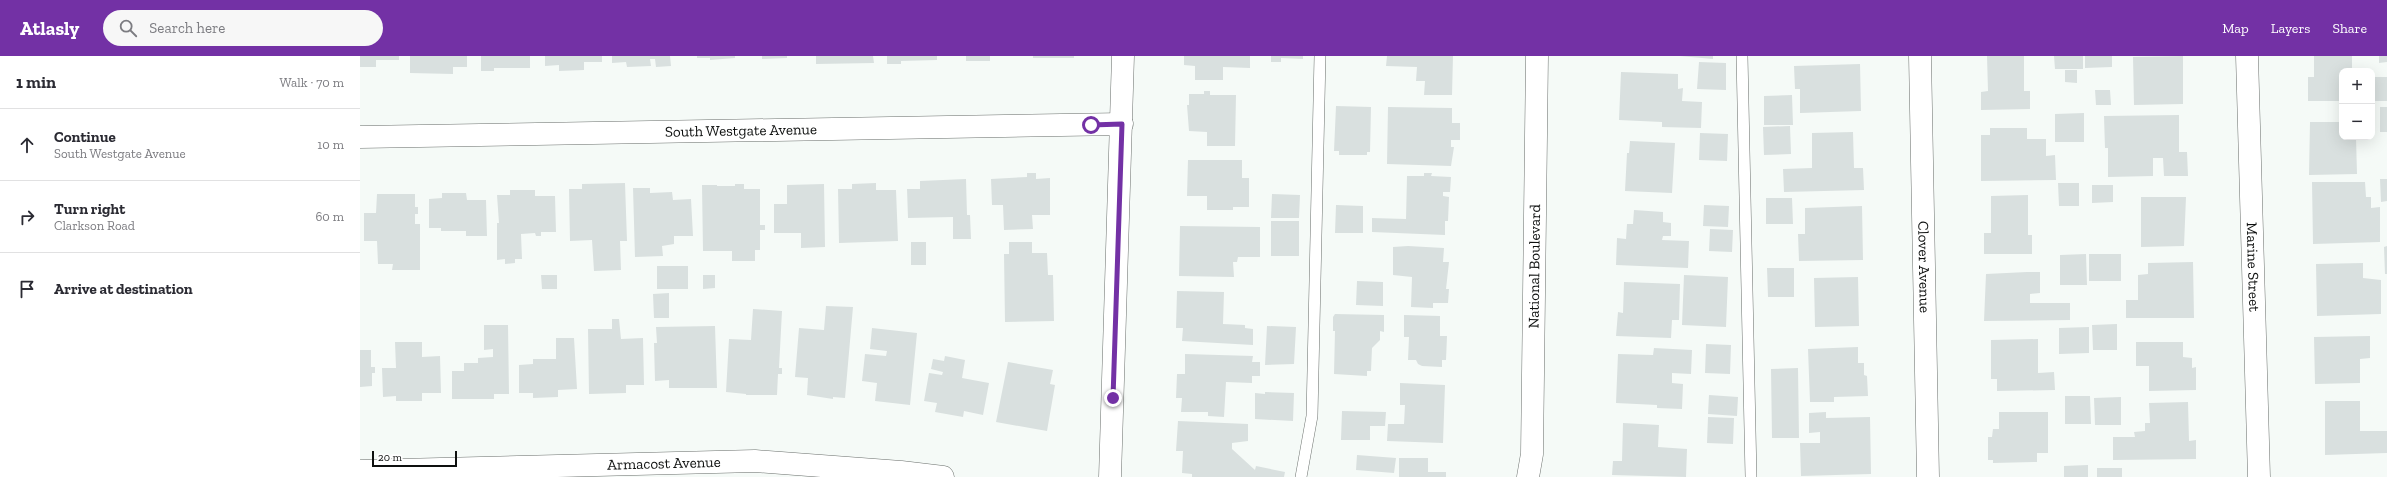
<!DOCTYPE html>
<html lang="en">
<head>
<meta charset="utf-8">
<style>
  body { margin:0; font-family:"Zilla Slab",serif; background:#f7f7f7; color:#2b2b33 }
  .controls { position:absolute; right:12px; top:12px; display:grid; overflow:hidden; border-radius:8px; box-shadow:0 4px 16px #0002 }
  .controls button { width:36px; height:36px; display:grid; place-items:center; padding:0; border:0; border-bottom:1px solid #e1e1e2; background:#fff; color:#2b2b33; font:20px sans-serif }
  .scale { position:absolute; left:12px; bottom:10px; width:85px; box-sizing:border-box; padding-left:4px; border:2px solid #0e100f; border-top:0; font-size:11px; line-height:14px; white-space:nowrap; color:#0e100f; -webkit-text-stroke:3px #fff; paint-order:stroke }
  .stop { position:absolute; width:12px; height:12px; margin:-9px; border:3px solid #7331a5; border-radius:50%; background:#fff }
  .stop.end { background:#7331a5; border-color:#fff; box-shadow:0 1px 4px #0008 }
  .list { margin:0; padding:0; list-style:none }
  h2 { display:flex; justify-content:space-between; align-items:center; height:52px; margin:0; padding:0 16px; font-size:17px }
  h2 small { font-size:13px; font-weight:400; color:#7c7c81 }
  .list li { display:grid; grid-template-columns:26px 1fr auto; gap:12px; align-items:center; box-sizing:border-box; height:72px; padding:0 16px; border-top:1px solid #e1e1e2 }
  .list b { display:block; font-size:15px; white-space:nowrap }
  .list p { margin:0; font-size:13px; white-space:nowrap; color:#7c7c81 }
  .list em { font-size:13px; font-style:normal; color:#7c7c81 }
  .icon { flex:none; width:22px; height:22px; fill:none; stroke:currentColor; stroke-width:2; stroke-linecap:round; stroke-linejoin:round }
  .map { position:relative; flex:none; width:2027px; height:421px; overflow:hidden }
  header { display:flex; align-items:center; gap:24px; box-sizing:border-box; height:56px; padding:0 20px; background:#7331a5; color:#fff }
  header strong { font-size:19px }
  nav { display:flex; gap:22px; margin-inline-start:auto; font-size:14px }
  .search { width:280px; height:36px; background:#f7f7f7; display:flex; align-items:center; gap:10px; box-sizing:border-box; padding:0 14px; border-radius:22px; color:#7c7c81; font-size:15px }
  main { display:flex }
  aside { flex:1; background:#fff }
  .map>svg:first-child { display:block }
  .building { fill:#d9e0df }
  .lines { fill:none; stroke-linecap:round; stroke-linejoin:round }
  .service-casing { stroke:#6b706d; stroke-width:12 }
  .minor-casing { stroke:#6b706d; stroke-width:23 }
  .secondary-casing { stroke:#6b706d; stroke-width:23 }
  .service { stroke:#fff; stroke-width:11 }
  .minor { stroke:#fff; stroke-width:22 }
  .secondary { stroke:#fff; stroke-width:22 }
  .route { stroke:#7331a5; stroke-width:5 }
  .labels { text-anchor:middle; stroke-width:4; stroke-linejoin:round; paint-order:stroke }
  .street-label { font-size:15px; fill:#0e100f; stroke:#fff }
</style>
</head>
<body>
<header>
<strong>Atlasly</strong>
<div class="search"><svg class="icon" aria-label="search" viewBox="0 0 24 24"><circle cx="10" cy="10" r="6"/><path d="M15 15l6 6"/></svg>Search here</div>
<nav><a>Map</a><a>Layers</a><a>Share</a></nav>
</header>
<main>
<aside>
<h2>1 min<small>Walk · 70 m</small></h2>
<ul class="list">
<li><svg class="icon" aria-label="ahead" viewBox="0 0 24 24"><path d="M12 20V5M6 11l6-6 6 6"/></svg><div><b>Continue</b><p>South Westgate Avenue</p></div><em>10 m</em></li>
<li><svg class="icon" aria-label="right" viewBox="0 0 24 24"><path d="M7 20v-9h11M14 6l5 5-5 5"/></svg><div><b>Turn right</b><p>Clarkson Road</p></div><em>60 m</em></li>
<li><svg class="icon" aria-label="arrive" viewBox="0 0 24 24"><path d="M6 21V4h12l-3 4 3 4H6"/></svg><div><b>Arrive at destination</b></div></li>
</ul>
</aside>
<div class="map">
<svg width="2027" height="421" viewBox="0 0 2027 421">
  <rect width="100%" height="100%" fill="#f5faf7"/>
  <path class="building" d="M0,0H39V4H16V11H0Z
    M50,0H107V11H93V18L50,17Z
    M121,0H170V12H134V15H121Z
    M185,0H242V6H224V14L199,15V9L185,10Z
    M252,0H310L311,10L296,11L295,3H290L291,10L267,11L266,6L252,7Z
    M337,0H375V2L350,4V2H337Z
    M402,0H427V2L402,3Z
    M456,0H513L514,7L456,8Z
    M527,0H577V4L541,5V8H527Z
    M606,0H630V5H606Z
    M673,0H714V2H673Z
    M824,0H890V12L863,11V24H835V10L824,9Z
    M911,0H943V3L921,2V6H911Z
    M1027,0H1093L1092,39H1064L1065,25H1056L1057,11L1026,10Z
    M1320,0H1353V3Z
    M1627,0H1664V35H1670V53L1621,54V36L1628,35Z
    M1694,0H1723V13H1695Z
    M1725,0H1752V11L1725,12Z
    M1823,0V48L1774,49L1773,1Z
    M1954,0H1992V15H1982V45H1948V21H1954Z
    M2019,0H2027V6L2019,7Z
    M1339,6L1366,7V34L1337,33Z
    M1500,8L1501,55L1440,57V33H1435L1434,10Z
    M1705,14H1717V27L1705,26Z
    M1261,16L1318,18V33L1323,32L1322,45L1342,46L1341,72L1302,71V66L1259,64Z
    M2012,21H2027V45H2012Z
    M1735,34H1750L1751,49H1736Z
    M844,35H850V39H876L875,90H847V76L829,75L827,49H829V38H844Z
    M1432,39L1433,69H1404V40Z
    M976,50L1011,51L1010,96H1007V99H979V95H974Z
    M1028,51L1092,52V67H1100V84H1091V91H1094L1091,110L1027,108Z
    M2020,51H2027V76H2020Z
    M1724,57V86H1695V58Z
    M1819,59V96H1827L1828,120H1804L1803,102H1793V120L1748,121V92H1745L1744,60Z
    M1950,66H1982V81H1996L1997,118L1949,119Z
    M1430,70L1431,98L1404,99L1403,71Z
    M1630,72H1667V83H1686V100L1695,99L1696,124L1621,125V79H1630Z
    M1493,76L1494,112H1503L1504,134L1424,136L1423,113L1452,112V77Z
    M1340,77L1368,78L1367,105L1339,104Z
    M1270,85L1315,87L1312,137L1265,135L1267,97H1269Z
    M828,104H882V122H889V151H873V154H847V140H827Z
    M667,117H676V123L690,122V159H672L673,173L644,174L643,149H632L631,123L667,121Z
    M1064,117H1072L1071,120L1091,121L1090,136H1083V140L1089,141L1088,165H1085V179L1012,176V162L1046,163L1047,120H1064Z
    M606,123L607,159H610L611,183H593V161L548,162L547,133H560V125Z
    M2020,123H2027V145L2021,146Z
    M1952,126H2005L2006,141H2011V152L2020,151V186L1953,188Z
    M265,127L267,185H260L261,214L234,215L232,184L210,185L209,133H222V128Z
    M516,127V134H536L538,185L479,187L478,133H492V128Z
    M1698,127H1719V150H1699Z
    M375,128H384V133H400V169H405V174H400V194H395V205H372V195H343L342,129H357V130H375Z
    M464,128L465,191L441,192V177H414V148H427V129Z
    M1732,129H1753V146L1732,147Z
    M273,132H290V137L312,136L313,144L331,143L333,180H314V188L302,190L303,200L275,201Z
    M150,134H175V140H195L196,176H181V180H176L175,177L161,178L162,203H155V207L145,208V203L137,204V167H139L137,139H150Z
    M82,137H106L107,144H126L127,180H106V175H81V172H69V143L82,142Z
    M17,138H55V151H58V158H55V168H60V214H32L33,208H18L17,185H4V157H16Z
    M912,138L940,139L939,162H911Z
    M1668,139V179H1672V198H1624V177H1631V140Z
    M1781,141H1826L1824,190L1781,191Z
    M1406,142H1432L1433,168H1406Z
    M976,149L1003,150V177H975Z
    M1344,149L1369,150L1368,171L1343,170Z
    M1502,150L1503,204L1439,205L1438,178H1445V152Z
    M1274,154L1303,156V166L1311,167V180H1303L1302,184L1329,185L1328,212L1256,209L1257,182L1266,183L1267,168H1273Z
    M911,165H939V200H911Z
    M820,170L900,171V201H878L877,206H873L874,221L819,220Z
    M1350,173L1373,174L1372,196L1349,195Z
    M551,186H566V209H551Z
    M649,186H672V197H687L688,219H693L694,265L645,266L644,198H649Z
    M1048,190L1084,192L1083,206H1089L1086,233H1089L1088,247H1073V252L1051,251L1052,221L1033,219V191Z
    M2027,190V218H2025L2024,191Z
    M1726,198L1727,229H1700V199Z
    M1729,198H1761V225H1729Z
    M1833,206L1834,262H1766V244H1778V219L1788,218V207Z
    M2003,207V222L2021,224V258L1957,260L1956,208Z
    M297,210H328V233H297Z
    M1407,212H1434V241H1408Z
    M1667,216H1680V237L1670,238V247H1710V264L1624,265L1626,218Z
    M181,219H197V233H182Z
    M343,219H355V232L343,233Z
    M1324,219L1368,221L1366,271L1322,269Z
    M1498,221L1499,270L1455,271L1454,222Z
    M997,225L1023,226V250L996,249Z
    M1264,226L1320,228L1319,264H1312L1311,282L1256,280L1258,256L1263,257Z
    M817,235L864,236L863,268L885,269V272L893,273V289L822,285L823,272H816Z
    M309,237V262H294L293,238Z
    M466,250L493,251L485,342L473,341V343L447,339L448,322L435,321L439,272L464,274Z
    M393,253L422,255L419,312H422V318H418L417,339H386V338L366,336L369,283L391,284Z
    M975,258L1024,259V276L1020,275V284L1012,292L1011,315H1007V320L974,318L975,275H973V261Z
    M1044,259L1080,260V280H1087L1086,304H1082V311L1062,310L1058,308L1056,304H1048L1049,281H1044Z
    M252,263H259L261,283L283,282L284,329H266V337L229,338L228,273H252Z
    M1757,268V294H1733L1732,269Z
    M124,269H148L149,338H134V343H92V315H104V307H118V302L133,301V293L124,294Z
    M355,270L357,332H309V324L295,325L294,287H297L296,271Z
    M907,270L936,271L934,308L905,309Z
    M1729,271V297L1699,298V272Z
    M512,272L557,277L550,349L515,345L517,327L502,325L505,298L526,300L527,295L510,293Z
    M2010,280V302L2000,303V327L1955,328L1954,281Z
    M196,282H214L217,333L198,334V341L173,342V337H159V309L173,308V303H196Z
    M1678,283V317L1694,316L1695,334L1637,335V323H1631V284Z
    M35,286H62V301L80,300L81,337H62V345H36V340L23,341L22,312H36Z
    M1776,286H1823V301L1832,302V312L1836,311V334L1789,335V310H1776Z
    M1346,288L1371,289L1370,318L1345,317Z
    M1498,291V307H1504V319L1507,320L1508,340L1474,341V346H1450L1448,293Z
    M1294,292L1332,294L1331,318L1312,317V327L1323,328L1322,353L1297,352V349L1256,347L1258,298L1293,299Z
    M0,294H11V311H15V317H12V330L0,331Z
    M825,298L893,300L892,306H900V320H892V327L866,326L864,361L848,360V356H821L822,342H816L817,318H825Z
    M585,300L605,304L602,322L629,327L623,359L604,355L603,361L575,356L577,347L564,345L569,317L582,319L583,316L571,313L573,303L584,305Z
    M648,306L693,314L690,328L695,329L687,375L636,366Z
    M1438,312L1439,382H1412L1411,313Z
    M1040,327L1085,329L1083,387L1027,385L1028,368H1044L1045,349H1040Z
    M905,336L934,337L933,365L895,363V337L905,338Z
    M1349,339L1378,341L1377,360L1348,358Z
    M1705,340H1730L1731,368H1705Z
    M1761,341V369H1735L1734,342Z
    M1965,345H2000V375H2027V397L1965,399Z
    M1828,346L1829,385L1836,384V403L1753,404V381H1775L1774,376L1785,375V367H1790L1789,347Z
    M982,355L1026,356L1025,370H1010V384H981Z
    M1466,356V362L1510,361L1511,418L1441,420L1440,387H1460V376L1449,377V357Z
    M1639,356H1688V397H1677V406L1633,407V404H1628V381H1632L1633,373H1639Z
    M1348,361L1374,362L1373,388L1347,387Z
    M818,365L888,368V385L872,387V393L895,414L896,410L925,416L924,421H832V418L822,417L823,395H816Z
    M1263,367L1299,369L1298,391L1327,393L1326,421L1252,419L1253,405H1262Z
    M997,399L1036,402L1034,417L996,414Z
    M1039,402H1068V416H1086V421H1039Z
    M1728,409V421H1704V410Z
    M1737,412H1762V421H1737Z"/>
  <g class="lines">
    <g class="service-casing">
      <path id="service" d="M1382,0L1391,421
        M941,421L952,360L960,0"/>
    </g>
    <g class="minor-casing">
      <g id="minor">
        <path id="s1" d="M1560,0L1568,421"/>
        <path id="s2" d="M1887,0L1899,421"/>
        <path id="s3" d="M0,81L762,68"/>
        <path id="s4" d="M0,415L395,405L541,416L583,421"/>
        <path d="M750,421L763,0"/>
      </g>
    </g>
    <g class="secondary-casing">
      <g id="secondary">
        <path id="s5" d="M1168,421L1172,398L1177,0"/>
      </g>
    </g>
    <use href="#service" class="service"/>
    <use href="#minor" class="minor"/>
    <use href="#secondary" class="secondary"/>
  </g>
  <g class="lines">
    <path class="route" d="M731,69L762,68L753,342"/>
  </g>
  <g class="labels">
    <g class="street-label">
      <text dy="5" stroke="none"><textPath href="#s3" startOffset="381">South Westgate Avenue</textPath></text>
      <text dy="5" stroke="none"><textPath href="#s1" startOffset="211">Clover Avenue</textPath></text>
      <text dy="5" stroke="none"><textPath href="#s2" startOffset="211">Marine Street</textPath></text>
      <text dy="5" stroke="none"><textPath href="#s5" startOffset="211">National Boulevard</textPath></text>
      <text dy="5" stroke="none"><textPath href="#s4" startOffset="304">Armacost Avenue</textPath></text>
    </g>
  </g>
</svg>
<div class="controls">
<button>+</button>
<button>−</button>
</div>
<div class="scale">20 m</div>
<div class="stop" style="left:731px;top:69px"></div>
<div class="stop end" style="left:753px;top:342px"></div>
</div>
</main>
</body>
</html>
